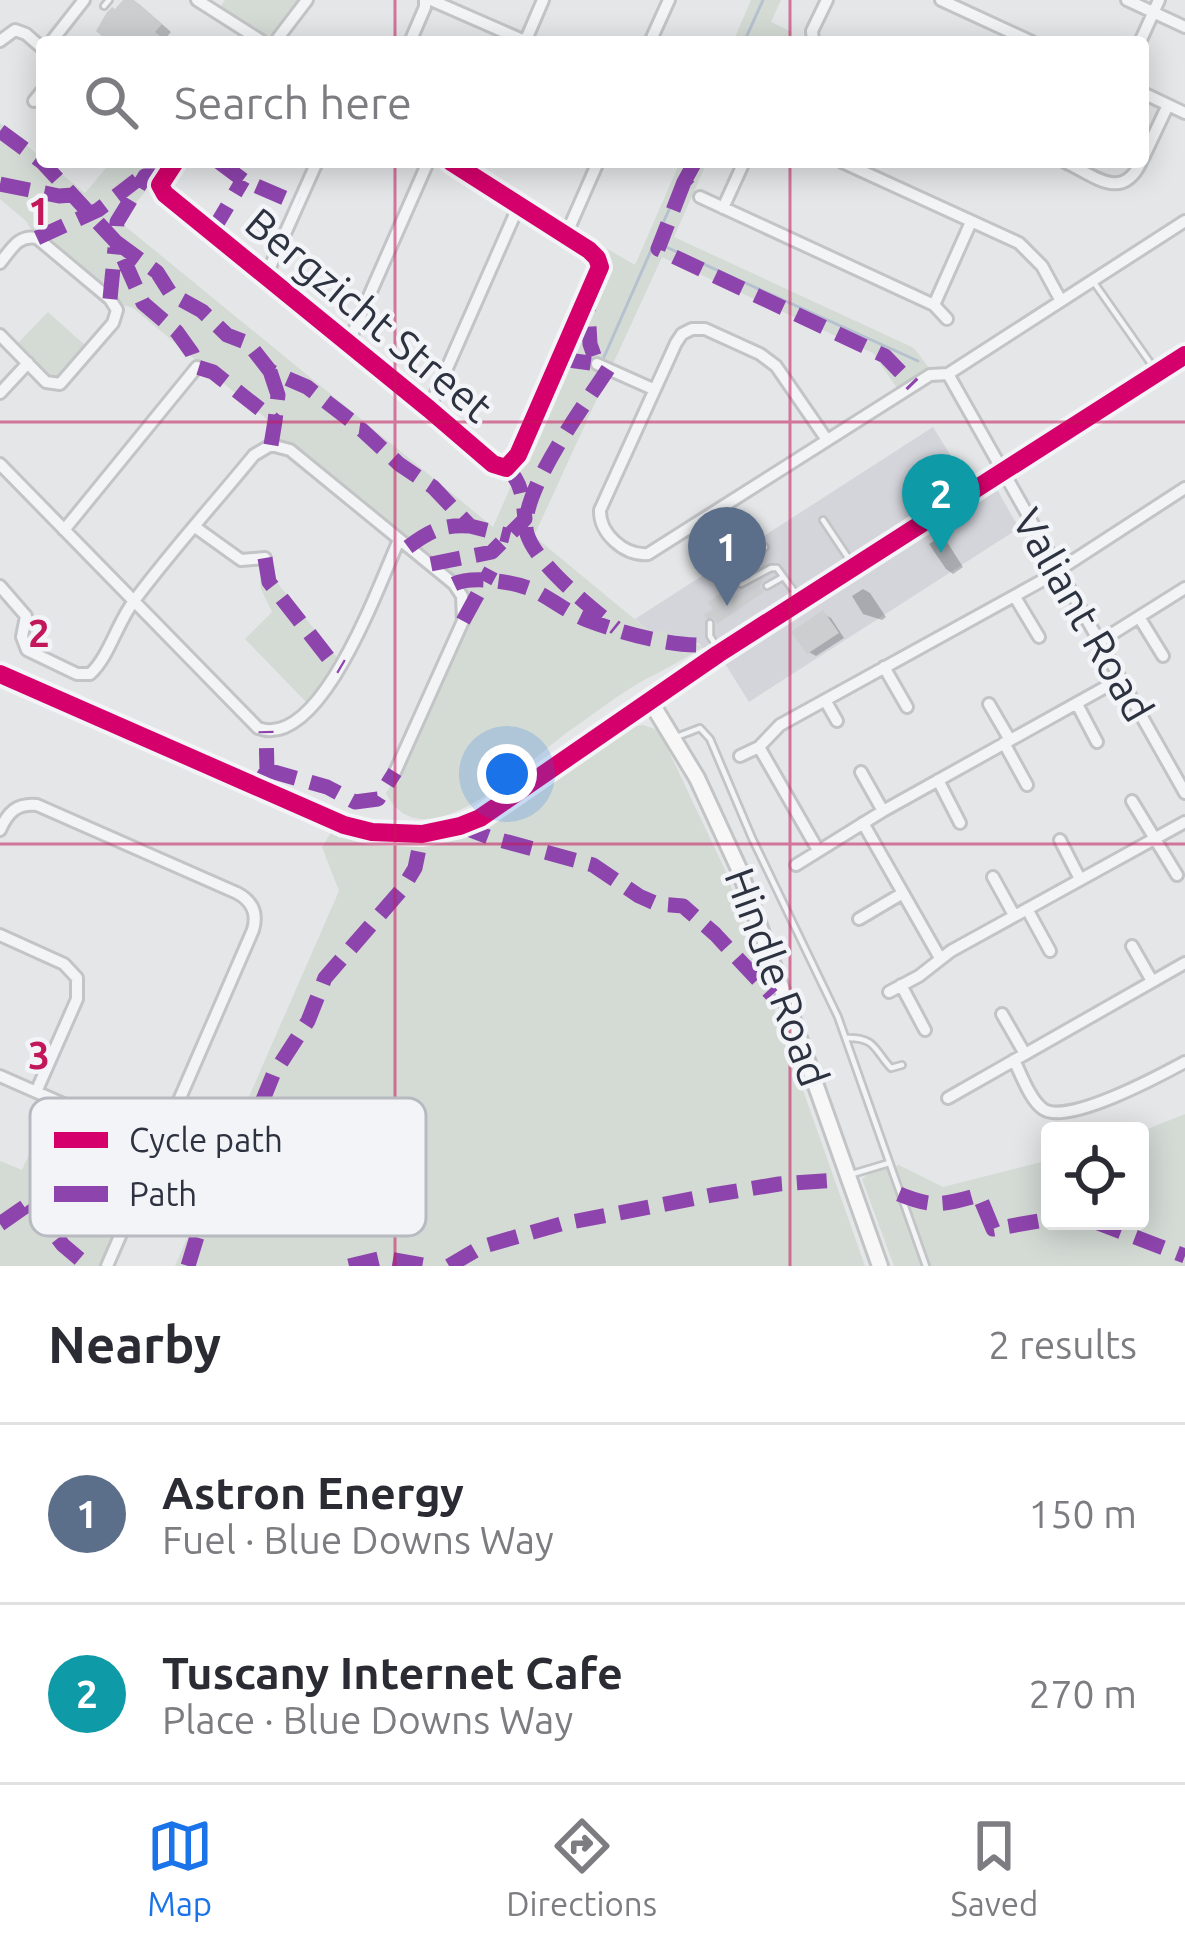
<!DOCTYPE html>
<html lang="en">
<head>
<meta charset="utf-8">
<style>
  body { margin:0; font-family:Ubuntu,sans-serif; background:#f7f7f7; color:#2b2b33 }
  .controls { position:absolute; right:36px; bottom:36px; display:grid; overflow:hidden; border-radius:12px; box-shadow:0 6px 30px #0003 }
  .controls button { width:108px; height:108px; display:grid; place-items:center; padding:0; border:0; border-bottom:3px solid #e1e1e2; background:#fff; color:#2b2b33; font:60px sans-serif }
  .you { position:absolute; left:507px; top:774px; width:42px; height:42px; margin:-30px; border:9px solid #fff; border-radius:50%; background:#1a73e8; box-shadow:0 0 0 18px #1a73e833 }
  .badge { display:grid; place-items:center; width:78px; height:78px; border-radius:50%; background:#1a73e8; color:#fff; font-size:39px; font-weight:700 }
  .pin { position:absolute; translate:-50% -99px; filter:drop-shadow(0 3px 6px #0008) }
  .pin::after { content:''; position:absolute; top:63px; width:42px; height:36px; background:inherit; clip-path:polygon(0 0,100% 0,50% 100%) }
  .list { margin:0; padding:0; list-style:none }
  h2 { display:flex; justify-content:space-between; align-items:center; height:156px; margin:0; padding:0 48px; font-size:51px }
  h2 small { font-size:39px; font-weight:400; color:#7c7c81 }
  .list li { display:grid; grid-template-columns:78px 1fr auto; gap:36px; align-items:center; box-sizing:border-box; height:180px; padding:0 48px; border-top:3px solid #e1e1e2 }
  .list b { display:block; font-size:45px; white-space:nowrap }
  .list p { margin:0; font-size:39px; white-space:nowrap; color:#7c7c81 }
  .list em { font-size:39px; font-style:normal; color:#7c7c81 }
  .icon { flex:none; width:66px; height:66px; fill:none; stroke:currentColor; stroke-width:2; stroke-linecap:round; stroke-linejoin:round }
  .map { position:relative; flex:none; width:1185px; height:1266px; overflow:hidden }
  .search { position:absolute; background:#fff; box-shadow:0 6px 30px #0003; left:36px; right:36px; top:36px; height:132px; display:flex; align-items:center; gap:30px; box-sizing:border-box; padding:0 42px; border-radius:12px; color:#7c7c81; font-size:45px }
  .sheet { height:516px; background:#fff }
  nav { display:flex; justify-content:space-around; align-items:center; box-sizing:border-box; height:168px; border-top:3px solid #e1e1e2; background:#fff; font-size:33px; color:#7c7c81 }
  nav a { display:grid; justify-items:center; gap:6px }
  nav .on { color:#1a73e8 }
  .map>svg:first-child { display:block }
  .built { fill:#d3d5db }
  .green { fill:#d4dbd5 }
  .shadow { fill:#0003 }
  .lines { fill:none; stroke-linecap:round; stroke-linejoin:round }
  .stream { stroke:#b6c1d0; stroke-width:3 }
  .building { fill:#cdced0 }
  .lane-casing { stroke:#c2c4c6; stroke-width:10 }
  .street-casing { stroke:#c2c4c6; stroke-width:16 }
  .secondary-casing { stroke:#c2c4c6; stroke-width:20 }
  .lane { stroke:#f3f4f5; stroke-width:4.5 }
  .street { stroke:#f3f4f5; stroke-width:10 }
  .secondary { stroke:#f7f7f7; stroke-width:14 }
  .quiet { stroke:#8e44ad; stroke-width:15; stroke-dasharray:30 15; stroke-linecap:butt }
  .cycleway-casing { stroke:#f2f4f7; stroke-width:26 }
  .cycleway { stroke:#d6006c; stroke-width:18 }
  .grid { fill:none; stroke:#c2185b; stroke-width:3; stroke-opacity:0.55 }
  .labels { text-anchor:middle; stroke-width:9; stroke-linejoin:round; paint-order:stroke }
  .street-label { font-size:42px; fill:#2d3240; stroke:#f2f4f7 }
  .key { fill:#f2f4f7; stroke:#b7bac0; stroke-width:3 }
  .key-label { font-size:33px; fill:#2d3240 }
  .grid-label { font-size:39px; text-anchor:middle; font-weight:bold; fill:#c2185b; stroke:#f2f4f7; stroke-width:9; stroke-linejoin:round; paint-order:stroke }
</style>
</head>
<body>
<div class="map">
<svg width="1185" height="1266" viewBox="0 0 1185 1266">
  <rect width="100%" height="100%" fill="#e4e6e8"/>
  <path class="built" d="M933,427L972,490L991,479L1019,528L749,702L719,654L711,659L700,644L663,632H650L635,619Z"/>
  <path class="green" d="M225,0H302L276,32L264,37L219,9Z
    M751,0H781L771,22L792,32L788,42H733Z
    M0,123L42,158V162H47L85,193L111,162H166L164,169L120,222L493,527L605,271L606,261L601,252L604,247L635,265L680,162H707L674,237L914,348L929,368L897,388L873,353L662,257L534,536L650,632L665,631L703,647C684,659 666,669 646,679C620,693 594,714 569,731C531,758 424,869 386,793L399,773L467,622L469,606L461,584L289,443L277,439L269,421L133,308L120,304L40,235L32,231L26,221L0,199Z
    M48,312L87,347L59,379L48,376L17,344Z
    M271,575L339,660L327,681L306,702L245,639L272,612L261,589L260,579Z
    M643,725L655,729L663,739L726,872L865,1266H175L339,891L322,847L332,831C424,865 477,834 552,782C578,763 604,746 630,727Z
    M51,1104L139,1143L145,1151L146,1161L101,1266H0V1161L22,1170Z
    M1185,1114V1266H894L862,1179L870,1172L899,1165L943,1187L1050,1160V1221H1140V1132Z"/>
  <path class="shadow" d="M127,0L139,4L171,32L164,40L166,42H114L116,12Z
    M940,537L947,542L963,567L953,574L946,569L929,544Z
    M863,589L870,593L886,617L882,620L863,614L852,596Z
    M823,614L831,618L844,638L816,656L809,652Z"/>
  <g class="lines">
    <path class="stream" d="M744,42L763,0
      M655,242L918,361
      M604,357L690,162"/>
  </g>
  <path class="building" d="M123,0H134L162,24L155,32L167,42H109L96,31L107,12L112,7L115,9Z
    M763,580L760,587L764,592L717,624L714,618H706L704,614L713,609L708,602L721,593L726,601Z
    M823,610L839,633L807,654L791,632Z"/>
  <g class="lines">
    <g class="lane-casing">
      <path id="lane" d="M104,6L109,0
        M1095,284L1154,368
        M823,520L853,565
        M765,547L733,570V578L741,584L771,568H777L799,598
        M767,586L783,577
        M710,623V636L718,649
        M679,736L700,728L710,739L752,838L838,1017L926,1266
        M846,1038C876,1037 874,1050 891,1068L902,1065
        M849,1175L889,1163"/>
    </g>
    <g class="street-casing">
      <path id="street" d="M197,0L263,42
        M431,0L525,41
        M941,0L1032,42
        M1127,0L1185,27
        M0,41L15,30L26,34L42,48
        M51,42L84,0
        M275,42L307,0
        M410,42L425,7V0
        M525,42L543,0
        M650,42L669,0
        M813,42L812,31L827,0
        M1140,42L1159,0
        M1143,93L1185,113
        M34,101L42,91
        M1143,158L1168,105
        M175,162L160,185L165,194L429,409L493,464L506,468L518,455L600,267L597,258L589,250L451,162
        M842,162L1019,243L1042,266L1061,301
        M1065,162C1095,176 1122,202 1141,162
        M700,197L934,305L947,319
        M723,208L744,162
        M566,235L598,162
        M0,263C11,250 18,234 37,238L110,299L117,310L113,323L60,384L46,382L0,335
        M266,276L317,162
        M934,305L971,222
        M348,344L428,162
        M597,364L653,389
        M948,374L1185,793
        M0,393L28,363
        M429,409L519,205
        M827,440L776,366L760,354L705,329H692L682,334L676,343L600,510C599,533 624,556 648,554L930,375L948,374L1185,221
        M0,464L258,728C321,751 379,584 399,540
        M195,527L241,560L265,558
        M64,530L197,367
        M0,586L26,616L22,637L27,650L77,674H90C109,657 117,623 134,601C171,551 214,504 254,455L271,445L290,450L454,584L462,596L463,621L395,772
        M1015,597L1039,637
        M1139,617L1163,656
        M1099,642L1185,588
        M884,667L907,707
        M825,700L837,721
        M989,704L1010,740
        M1077,704L1097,742
        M1004,743L1027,785
        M759,747L818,850
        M740,756L759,747L780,725L1045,579L1185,488
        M861,772L883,811
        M938,780L960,823
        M1132,801L1177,875
        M863,823L940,958
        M0,830C8,812 17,803 37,805L237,893C252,901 258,913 253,930L107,1266
        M1060,840L1080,879
        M796,865L883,811L1120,679
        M993,877L1014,915
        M1027,909L1050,951
        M859,919L903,893
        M0,935L64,964L77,978V999L36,1092
        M1132,946L1152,981
        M901,985L925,1030
        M889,992L919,976L951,951L1185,822
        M1002,1014L1025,1054
        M1014,1060C1021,1074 1030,1100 1043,1109C1067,1126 1161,1075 1185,1062
        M0,1076L159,1146
        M948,1098L1185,963"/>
    </g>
    <g class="secondary-casing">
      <path id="secondary" d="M0,674L344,825L372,832L422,834L460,826L480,818L718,654L1185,355
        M649,699L697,778L739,869L880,1266"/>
    </g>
    <use href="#lane" class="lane"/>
    <use href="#street" class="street"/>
    <use href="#secondary" class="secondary"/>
    <path class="quiet" d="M0,131L42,162L116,242L143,303L177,332L192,353L197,367L213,372L275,421L271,445
      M219,162L243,180L298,204
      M695,162L684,182L700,197
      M162,176H145L117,222L116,242L157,272L171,294L202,311L227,335L248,343L270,371L307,387L350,420L355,429L362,430L399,464L433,487L470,526L510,536
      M684,182L658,249L885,356L913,385
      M0,184L59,196L73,195
      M212,232L243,180
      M37,238L98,210L137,180
      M110,299L115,248
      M561,359L597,364L590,344L588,308
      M608,369C587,402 516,496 527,534C537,565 590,607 616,628
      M270,371L278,395L275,421
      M408,547C430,531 443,524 470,526
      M265,558L269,582L330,660L342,667
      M431,564L492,552L525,519C523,500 522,480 506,468
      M454,584C473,575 519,582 537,592C554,601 569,613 587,620C621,633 672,647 708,645
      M463,621L491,570
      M267,770L327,787L355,802L378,799L395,772
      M263,777L267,770L266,731
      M460,826L489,837L593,865L639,896L657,904L683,906L715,934L772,995
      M899,1194C933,1208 944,1205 979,1195L993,1229L1050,1219
      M30,1203L63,1245L88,1266
      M1093,1221L1185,1256
      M0,1224L130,1133
      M188,1266L207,1204L254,1122L273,1075L308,1021L325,978L403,888L415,868L422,834
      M349,1266L383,1258L429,1266
      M449,1266L481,1247L561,1224L712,1195L779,1184L838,1180"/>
    <g class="cycleway-casing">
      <path id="cycleway" d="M175,162L160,185L165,194L429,409L493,464L506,468L518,455L600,267L597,258L589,250L451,162
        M0,674L344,825L372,832L422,834L460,826L480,818L718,654L1185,355"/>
    </g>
    <use href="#cycleway" class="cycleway"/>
  </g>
  <path class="grid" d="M395,0V42M790,0V42M395,162V1266M790,162V1266M0,422H1185M0,844H1185"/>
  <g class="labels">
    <g class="street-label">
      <text transform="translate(369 315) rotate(40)" y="15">Bergzicht Street</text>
      <text transform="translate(1083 615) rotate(60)" y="15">Valiant Road</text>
      <text transform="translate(777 977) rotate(70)" y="15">Hindle Road</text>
    </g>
  </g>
  <rect x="30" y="1098" width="396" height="138" rx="18" class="key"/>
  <rect x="54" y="1132" width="54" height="16" fill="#d6006c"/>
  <rect x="54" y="1186" width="54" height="16" fill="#8e44ad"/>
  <g class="key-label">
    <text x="129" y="1152">Cycle path</text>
    <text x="129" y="1206">Path</text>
  </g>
  <g class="grid-label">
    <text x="39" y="225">1</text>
    <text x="39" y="647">2</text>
    <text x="39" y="1069">3</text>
  </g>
</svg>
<div class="controls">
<button><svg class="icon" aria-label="locate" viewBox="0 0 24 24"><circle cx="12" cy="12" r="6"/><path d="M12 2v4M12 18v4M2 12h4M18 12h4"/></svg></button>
</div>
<div class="you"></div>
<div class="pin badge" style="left:727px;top:606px;background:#5c6f8a">1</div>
<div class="pin badge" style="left:941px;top:553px;background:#0f9aa8">2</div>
<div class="search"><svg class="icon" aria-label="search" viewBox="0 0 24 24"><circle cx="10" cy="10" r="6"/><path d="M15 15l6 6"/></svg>Search here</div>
</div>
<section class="sheet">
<h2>Nearby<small>2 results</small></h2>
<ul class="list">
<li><span class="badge" style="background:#5c6f8a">1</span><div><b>Astron Energy</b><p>Fuel · Blue Downs Way</p></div><em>150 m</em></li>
<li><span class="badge" style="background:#0f9aa8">2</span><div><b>Tuscany Internet Cafe</b><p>Place · Blue Downs Way</p></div><em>270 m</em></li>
</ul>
</section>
<nav>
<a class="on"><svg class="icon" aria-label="map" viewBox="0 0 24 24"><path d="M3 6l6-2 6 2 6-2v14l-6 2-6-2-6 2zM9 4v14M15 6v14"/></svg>Map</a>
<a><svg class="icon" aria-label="directions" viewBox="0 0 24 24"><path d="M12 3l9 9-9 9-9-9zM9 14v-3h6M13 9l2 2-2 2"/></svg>Directions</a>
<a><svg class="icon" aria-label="saved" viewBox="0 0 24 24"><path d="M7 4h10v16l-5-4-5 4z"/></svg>Saved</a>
</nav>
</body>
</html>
